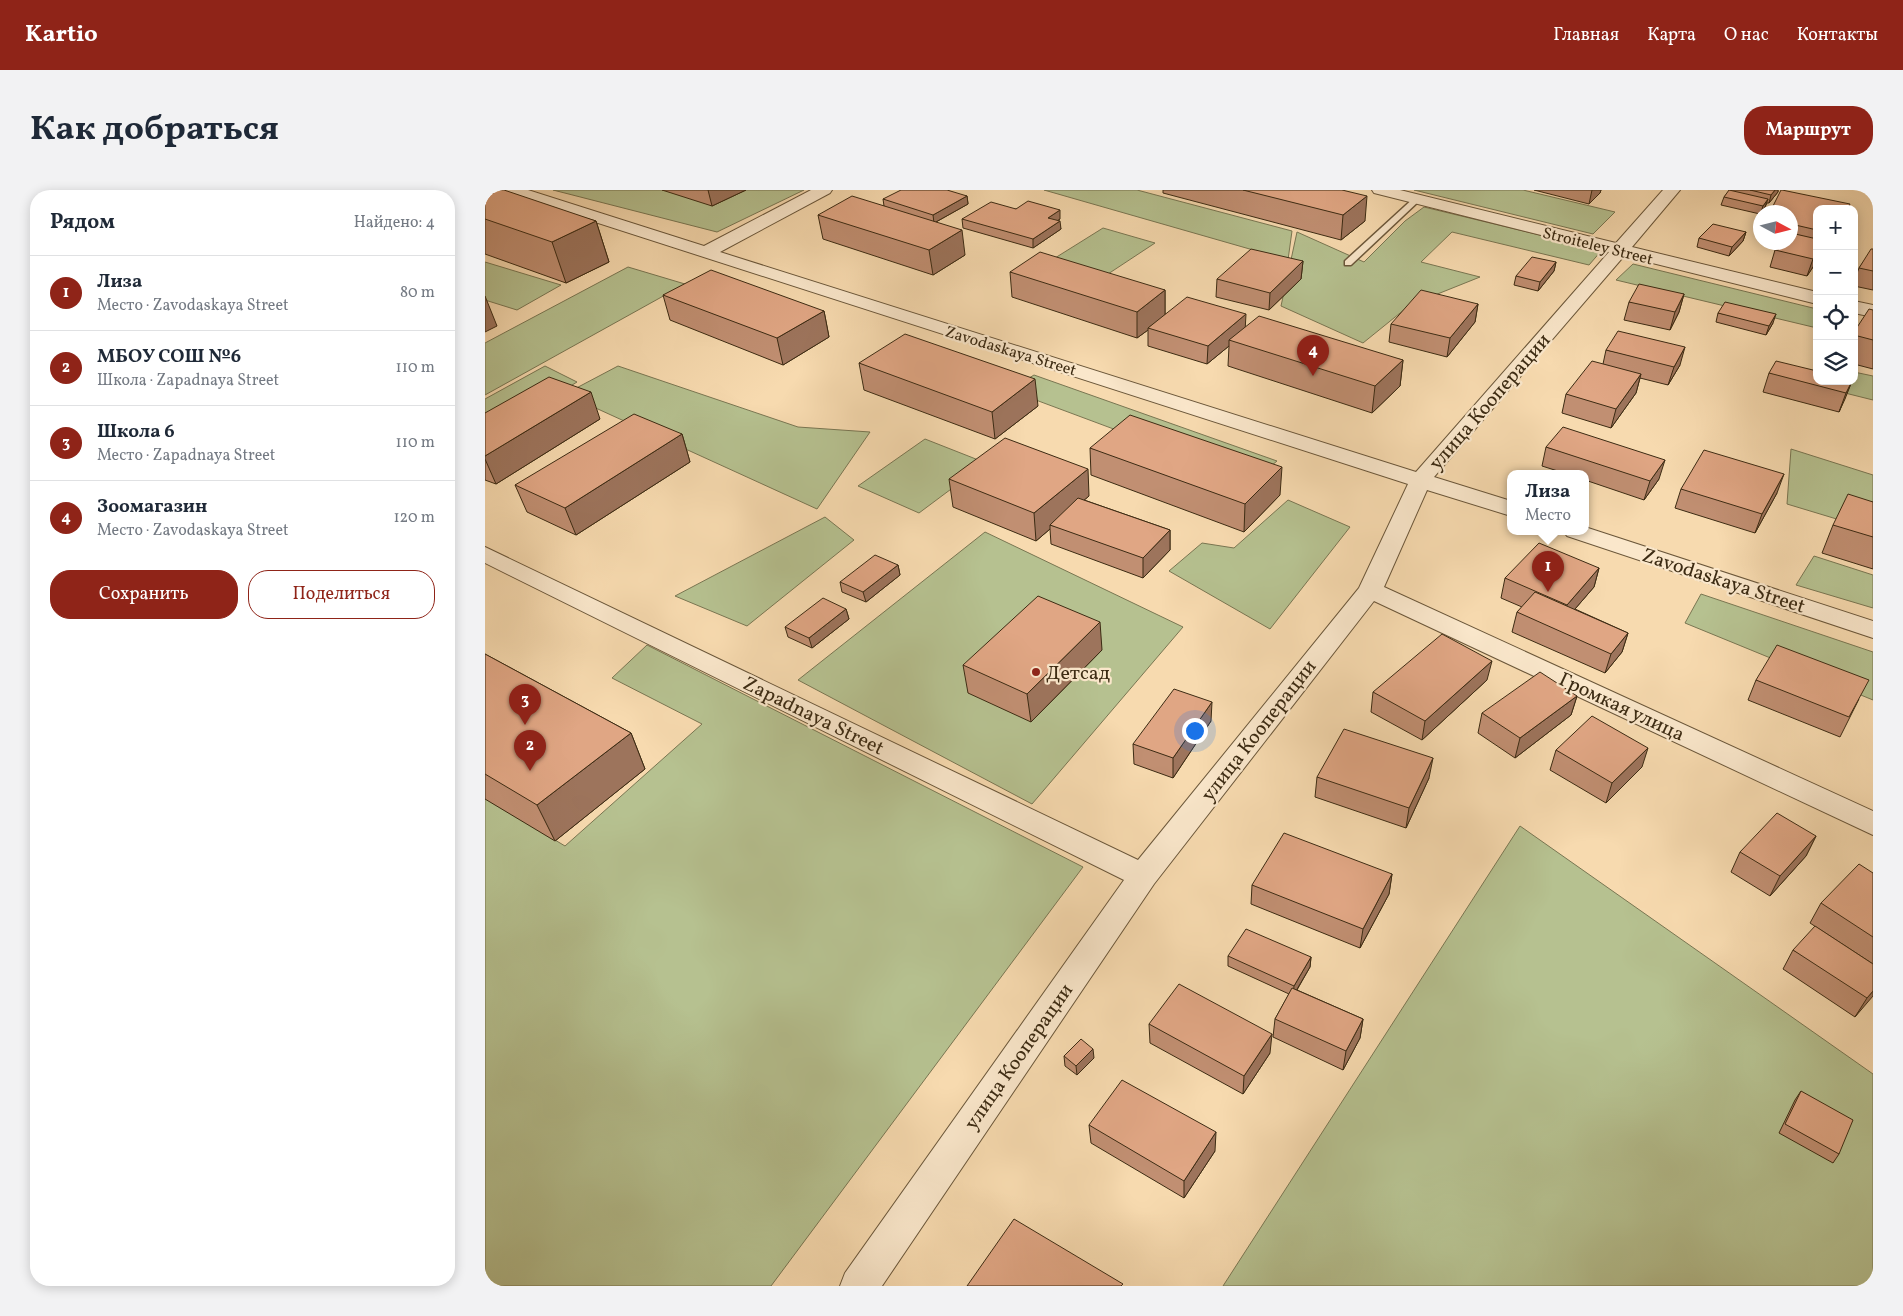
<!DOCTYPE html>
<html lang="ru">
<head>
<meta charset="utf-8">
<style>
  body { margin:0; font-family:Vollkorn,serif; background:#f2f2f3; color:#1f2937 }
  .controls { position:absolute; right:15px; top:15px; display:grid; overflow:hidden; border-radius:10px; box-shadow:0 2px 12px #0003 }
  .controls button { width:45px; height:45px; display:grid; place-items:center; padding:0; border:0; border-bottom:1px solid #e0e1e3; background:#fff; color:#1f2937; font:25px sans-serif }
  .compass { position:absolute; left:1268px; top:15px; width:45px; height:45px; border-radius:50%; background:#fff; box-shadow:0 2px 12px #0003; rotate:97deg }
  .you { position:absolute; left:709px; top:540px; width:18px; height:18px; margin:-12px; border:4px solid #fff; border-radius:50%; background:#1a73e8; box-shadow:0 0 0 8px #1a73e833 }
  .badge { display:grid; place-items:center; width:32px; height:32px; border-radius:50%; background:#8f2418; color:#fff; font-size:16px; font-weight:700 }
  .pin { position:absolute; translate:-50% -41px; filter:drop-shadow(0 1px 2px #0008) }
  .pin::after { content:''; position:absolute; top:26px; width:18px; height:15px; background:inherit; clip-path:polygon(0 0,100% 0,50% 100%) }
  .popup { position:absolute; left:1022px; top:280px; width:82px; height:65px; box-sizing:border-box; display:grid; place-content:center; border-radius:10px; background:#fff; filter:drop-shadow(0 1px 4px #0005); font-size:16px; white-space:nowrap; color:#747a83 }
  .popup b { font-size:19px; color:#1f2937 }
  .popup::after { content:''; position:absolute; left:50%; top:100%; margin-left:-10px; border:10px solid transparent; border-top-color:#fff }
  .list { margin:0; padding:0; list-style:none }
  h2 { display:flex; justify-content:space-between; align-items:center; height:65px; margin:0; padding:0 20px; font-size:21px }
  h2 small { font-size:16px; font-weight:400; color:#747a83 }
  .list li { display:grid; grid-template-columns:32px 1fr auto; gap:15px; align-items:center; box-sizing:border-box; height:75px; padding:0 20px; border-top:1px solid #e0e1e3 }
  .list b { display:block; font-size:19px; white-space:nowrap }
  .list p { margin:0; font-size:16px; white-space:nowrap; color:#747a83 }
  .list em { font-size:16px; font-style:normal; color:#747a83 }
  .actions { display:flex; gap:10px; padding:15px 20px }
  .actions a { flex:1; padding:11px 0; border:1px solid #8f2418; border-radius:20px; text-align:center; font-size:18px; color:#8f2418 }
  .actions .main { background:#8f2418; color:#fff }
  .icon { flex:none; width:28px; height:28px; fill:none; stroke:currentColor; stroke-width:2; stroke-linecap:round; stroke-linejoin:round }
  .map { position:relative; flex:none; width:1388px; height:1096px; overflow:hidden; border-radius:20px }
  header { display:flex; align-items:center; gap:30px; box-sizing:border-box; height:70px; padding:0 25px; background:#8f2418; color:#fff }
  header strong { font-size:24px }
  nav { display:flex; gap:28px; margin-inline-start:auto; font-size:18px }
  .intro { display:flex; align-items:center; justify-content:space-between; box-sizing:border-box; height:120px; padding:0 30px }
  h1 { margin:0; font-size:35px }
  .button { padding:12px 22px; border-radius:20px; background:#8f2418; color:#fff; font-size:18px; font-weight:700 }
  main { display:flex; gap:30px; padding:0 30px }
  aside { flex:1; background:#fff; border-radius:20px; box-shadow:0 2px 12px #0003 }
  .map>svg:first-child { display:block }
  .green { fill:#b6c190; stroke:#797652 }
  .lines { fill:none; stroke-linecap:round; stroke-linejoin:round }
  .service-casing { stroke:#6b573a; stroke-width:3 }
  .minor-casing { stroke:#6b573a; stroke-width:2 }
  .service { fill:#fae7cb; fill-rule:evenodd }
  .minor { fill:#fae7cb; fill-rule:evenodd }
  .wall { fill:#c18f72; stroke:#3c2b13 }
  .shaded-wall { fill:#9d745c; stroke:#3c2b13 }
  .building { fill:#e0a684; stroke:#3c2b13 }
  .poi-dot { fill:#8f2418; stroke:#fae7cb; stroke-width:2 }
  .labels { text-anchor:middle; stroke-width:4.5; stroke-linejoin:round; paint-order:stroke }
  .far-street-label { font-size:16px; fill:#3c2b13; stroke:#fae7cb }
  .street-label { font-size:20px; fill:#3c2b13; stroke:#fae7cb }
  .poi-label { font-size:20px; fill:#3c2b13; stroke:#fae7cb; text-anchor:start }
</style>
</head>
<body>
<header>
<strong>Kartio</strong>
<nav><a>Главная</a><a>Карта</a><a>О нас</a><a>Контакты</a></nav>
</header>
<div class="intro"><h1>Как добраться</h1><a class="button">Маршрут</a></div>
<main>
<aside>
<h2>Рядом<small>Найдено: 4</small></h2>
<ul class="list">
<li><span class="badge">1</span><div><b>Лиза</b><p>Место · Zavodaskaya Street</p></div><em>80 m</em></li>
<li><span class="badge">2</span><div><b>МБОУ СОШ №6</b><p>Школа · Zapadnaya Street</p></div><em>110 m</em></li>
<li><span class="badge">3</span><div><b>Школа 6</b><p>Место · Zapadnaya Street</p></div><em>110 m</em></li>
<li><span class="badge">4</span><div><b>Зоомагазин</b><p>Место · Zavodaskaya Street</p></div><em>120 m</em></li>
</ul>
<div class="actions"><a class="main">Сохранить</a><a>Поделиться</a></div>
</aside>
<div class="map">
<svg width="1388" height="1096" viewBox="0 0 1388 1096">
  <rect width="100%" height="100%" fill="#f7daaf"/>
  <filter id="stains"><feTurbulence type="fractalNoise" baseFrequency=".004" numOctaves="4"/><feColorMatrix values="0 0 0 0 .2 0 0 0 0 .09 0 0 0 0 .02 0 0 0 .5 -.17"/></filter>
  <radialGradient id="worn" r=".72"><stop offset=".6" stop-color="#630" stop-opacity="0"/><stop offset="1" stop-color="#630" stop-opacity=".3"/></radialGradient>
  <path class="green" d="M68,0H319L232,42Z
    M559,0H652L807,41L803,70Z
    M929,0H1038L1130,22L1108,44Z
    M939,17L1117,60L1104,75L967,42L936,72L995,87L925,115L878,153L796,116L812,42L879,72L920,31Z
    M618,38L670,53L623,84L570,68Z
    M0,72L76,95L32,120L0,110Z
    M1148,74L1332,119V138L1131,90Z
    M143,77L200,94L0,205V153Z
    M60,176L92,192L0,249V209Z
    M133,176L313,237L385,242L332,319L80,204Z
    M1369,182L1388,186V210L1332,196L1335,191H1369Z
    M549,185L792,271L768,291L524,200Z
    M440,249L501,273L434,323L373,296Z
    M1306,259L1388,285V340L1302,314Z
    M803,310L865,337L785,439L684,381L717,353L749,358Z
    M340,327L369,350L262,436L190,406Z
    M500,342L698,437L547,614L313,490Z
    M1329,366L1388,385V418L1311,395Z
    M1216,404L1388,462V510L1200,433Z
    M162,455L598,677L286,1096H0V608L80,656L217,534L127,488Z
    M1035,636L1388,884V1096H738Z"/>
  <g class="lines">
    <g class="service-casing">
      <path id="service" d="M931,6L936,9L934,11L866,75H860V71Z"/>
    </g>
    <g class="minor-casing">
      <path id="minor" d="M18,0H43L219,56L326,0H347L345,3L235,62L931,282L1124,62L889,3L887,0H915L1131,53L1178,0H1195L1147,57L1332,102V114L1139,66L949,287L1026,311V326L942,300L899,397L1388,621V645L889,411L669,694L397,1096H355L360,1083L639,690L0,373V357L653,670L874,398L923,294L20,3Z
        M1369,111L1388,115V127L1369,123Z
        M1100,337L1388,431V448L1082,346L1078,341H1100Z"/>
    </g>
    <use href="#service" class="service"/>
    <use href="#minor" class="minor"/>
  </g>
  <path class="wall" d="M177,0H261L227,16Z
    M678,0H857L880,31L856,50L678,3Z
    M1049,0H1116L1115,3L1104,14Z
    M1245,0H1293V2L1284,13H1282L1280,17L1277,22H1276L1275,24L1236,15L1239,7Z
    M0,1L111,31L124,72L81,93L0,64Z
    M482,6L483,14L451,32L480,65L448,85L338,49L333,25L399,16L398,9Z
    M531,19L575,29L573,30L576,39L548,58L478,38L477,29Z
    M1332,19V71L1322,86L1285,77L1290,60L1306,52V22Z
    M1261,42L1258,51L1244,66L1212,57L1214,48Z
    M1388,59V100L1369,96V91L1374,78Z
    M818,71L816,89L784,120L731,107L732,89Z
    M1071,72L1069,81L1053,101L1029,95L1031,86Z
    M525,82L680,100V124L760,137L918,170L915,196L887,223L743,176L744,156L722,174L663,156V140L652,148L527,107Z
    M1199,104L1194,122L1185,140L1139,130L1144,112Z
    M178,105L339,121L344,147L298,175L185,130Z
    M993,114L990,132L962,167L904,152L906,134Z
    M1388,120V179L1369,174V142Z
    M1233,123L1288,133L1281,145L1231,132Z
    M1121,160L1195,175L1183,195L1155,188L1151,203L1126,238L1077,223L1081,204L1118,174Z
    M374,173L553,216L510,249L379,200Z
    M1284,183L1367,191L1354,222L1278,202Z
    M0,223L115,229L11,294L0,290Z
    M197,244L205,272L91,345L42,322L30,295Z
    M1061,257L1174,289L1159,310L1100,290V283H1079L1057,276Z
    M605,258L795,305L759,342L606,285Z
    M464,289L604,306L599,310L685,340V360L658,388L566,354L565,339L551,351L468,317Z
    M1196,299L1292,303L1270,343L1190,318Z
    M1388,312V379L1337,363L1348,335Z
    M413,375L415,385L381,412L357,402L355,392Z
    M1114,378L1109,397L1090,419L1143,443L1137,462L1120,483L1027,442L1032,422L1037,417L1016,408L1020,388Z
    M361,419L364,429L327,458L303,447L300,437Z
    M617,460L546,532L483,503L478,475Z
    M0,464L146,543L160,579L70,651L0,609Z
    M1002,490L937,550L886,522L888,502Z
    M1271,490L1374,509L1355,547L1263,510Z
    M1092,506L1086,525L1030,568L993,543L997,523Z
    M726,531L688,588L649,574L648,554Z
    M1071,560L1157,577L1121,613L1065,580Z
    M832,587L944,588L921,638L830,607Z
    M1331,646L1321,666L1285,706L1246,682L1255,662Z
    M1388,683V774L1325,733L1336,713Z
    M907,684L904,704L875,758L766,714L767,695Z
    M1308,760L1388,801L1370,827L1298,779Z
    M743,766L826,767L825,777L812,800L878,829L875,848L858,880L788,847L790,829L804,804L743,776Z
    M664,834L785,863L758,904L665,853Z
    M579,866L609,868L592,885L580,876Z
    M1316,901L1354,964L1348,973L1294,943L1310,910Z
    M604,935L730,961L699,1008L606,953Z"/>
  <path class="shaded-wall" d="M223,0H261L227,16Z
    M1107,0H1116L1115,3L1104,14Z
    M1290,0H1293V2L1284,13L1286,5Z
    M482,6L483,14L449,33L448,25Z
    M882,6L880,31L856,50L858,25Z
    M1283,9L1280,17L1277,22H1276L1278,16Z
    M575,20V29L564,36L563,28Z
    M111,31L124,72L81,93L67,52Z
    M575,31L576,39L548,58V49Z
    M477,40L480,65L448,85L444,60Z
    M1261,42L1258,51L1244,66L1247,57Z
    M1332,63V71L1322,86L1328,69Z
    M818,71L816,89L784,120L785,103Z
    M1071,72L1069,81L1053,101L1055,92Z
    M680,100V126L663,138V140L652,148V122Z
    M1199,104L1194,122L1185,140L1190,122Z
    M0,106L12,136L0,142Z
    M993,114L990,132L962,167L965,148Z
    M339,121L344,147L298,175L292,148Z
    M761,124L760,142L744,150V156L722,174L723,156Z
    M1291,124L1288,133L1281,145L1284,136Z
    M1200,157L1195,175L1183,195L1189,177Z
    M918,170L915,196L887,223L890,196Z
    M1156,184L1151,203L1126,238L1131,219Z
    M550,189L553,216L510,249L507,222Z
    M1367,191L1360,209L1354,222L1361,203Z
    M106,202L115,229L11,294L0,269V266Z
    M197,244L205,272L91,345L80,318Z
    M1180,270L1174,289L1159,310L1165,291Z
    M797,277L795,305L759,342L760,314Z
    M603,279L604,306L569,336L565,335V339L551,351L549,323Z
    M1299,284L1292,303L1270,343L1277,324Z
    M685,340V360L658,388V368Z
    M413,375L415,385L381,412L378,402Z
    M1114,378L1109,397L1077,434L1082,415Z
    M361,419L364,429L327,458L324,448Z
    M615,432L617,460L546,532L542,504Z
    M1143,443L1137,462L1120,483L1126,464Z
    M1007,471L1002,490L937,550L940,531Z
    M1092,506L1086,525L1030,568L1035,548Z
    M727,512L726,531L688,588V568Z
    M146,543L160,579L70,651L52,615Z
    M1163,558L1157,577L1121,613L1127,593Z
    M948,568L944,588L921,638L924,618Z
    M1331,646L1321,666L1285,706L1295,686Z
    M907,684L904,704L875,758L878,739Z
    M826,767L825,777L808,806L809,796Z
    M1388,801V806L1370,827L1382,808Z
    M878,829L875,848L858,880L861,861Z
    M787,844L785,863L758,904L759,886Z
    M608,859L609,868L592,885L591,876Z
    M731,942L730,961L699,1008V991Z"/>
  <path class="building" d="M3,0H19L111,31L67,52L0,29V1Z
    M416,0H462L482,6L448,25L398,9Z
    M758,0H857L882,6L858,25Z
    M1244,0L1283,9L1278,16L1239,7Z
    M1265,0H1290L1286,5Z
    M1296,0H1297L1365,14L1363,19H1332V40L1306,34V22H1285Z
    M367,6L477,40L444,60L333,25Z
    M543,11L575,20L563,28L575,31L548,49L477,29L506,12L531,19Z
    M1228,34L1261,42L1247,57L1214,48Z
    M1306,43L1332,49V63L1328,69L1290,60L1296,52H1306Z
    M766,59L818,71L785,103L732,89Z
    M1386,59H1388V81L1374,78Z
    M555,62L680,100L652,122L525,82Z
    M1047,67L1071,72L1055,92L1031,86Z
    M226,80L339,121L292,148L178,105Z
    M1154,94L1199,104L1190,122L1144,112Z
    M936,100L993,114L965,148L906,134Z
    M702,107L761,124L723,156L663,138Z
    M1240,112L1291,124L1284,136L1233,123Z
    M1384,119L1388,120V150L1369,145V142Z
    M774,126L918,170L890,196L744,150Z
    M1133,141L1200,157L1189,177L1121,160Z
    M420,144L550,189L507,222L374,173Z
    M1107,171L1156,184L1131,219L1081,204Z
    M1291,171L1332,181V191H1367L1361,203L1284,183Z
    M64,187L106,202L0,266V223Z
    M149,224L197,244L80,318L30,295Z
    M645,225L797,277L760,314L605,258Z
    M1078,237L1180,270L1165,291L1061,257Z
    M520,248L603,279L549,323L464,289Z
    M1219,260L1299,284L1277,324L1196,299Z
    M1363,304L1388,312V347L1348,335Z
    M593,308L685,340L658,368L565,335Z
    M1054,353L1114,378L1082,415L1020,388Z
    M390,365L413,375L378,402L355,392Z
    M1050,402L1143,443L1126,464L1032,422Z
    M553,406L615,432L542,504L478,475Z
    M338,408L361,419L324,448L300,437Z
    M957,444L1007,471L940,531L888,502Z
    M1292,455L1384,490L1364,527L1271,490Z
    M0,464L146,543L52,615L0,584Z
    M1055,482L1092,506L1035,548L997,523Z
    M689,499L727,512L688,568L648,554Z
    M1107,526L1163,558L1127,593L1071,560Z
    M859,539L948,568L924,618L832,587Z
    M1292,623L1331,646L1295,686L1255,662Z
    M799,643L907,684L878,739L767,695Z
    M1374,674L1388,683V747L1336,713Z
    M1330,736L1388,774V801L1382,808L1308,760Z
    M761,739L826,767L809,796L743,766Z
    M694,794L787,844L759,886L664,834Z
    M807,798L878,829L861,861L790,829Z
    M596,849L608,859L591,876L579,866Z
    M637,890L731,942L699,991L604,935Z
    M1316,901L1368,930L1354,964L1300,934Z
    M529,1029L638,1094L636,1096H482Z"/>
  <circle class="poi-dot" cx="551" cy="482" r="5"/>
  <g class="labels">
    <g class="far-street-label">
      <text transform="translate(1113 55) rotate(14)" y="6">Stroiteley Street</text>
      <text transform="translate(526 160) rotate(17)" y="6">Zavodaskaya Street</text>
    </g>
    <g class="street-label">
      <text transform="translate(1004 211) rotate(-49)" y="7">улица Кооперации</text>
      <text transform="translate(1239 390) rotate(18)" y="7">Zavodaskaya Street</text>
      <text transform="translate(1137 516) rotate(25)" y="7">Громкая улица</text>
      <text transform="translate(329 525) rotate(26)" y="7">Zapadnaya Street</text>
      <text transform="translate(773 540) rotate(-52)" y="7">улица Кооперации</text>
      <text transform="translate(533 866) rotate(-55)" y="7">улица Кооперации</text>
    </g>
    <g class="poi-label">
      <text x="561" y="489">Детсад</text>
    </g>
  </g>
  <rect width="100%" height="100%" filter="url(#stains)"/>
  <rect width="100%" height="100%" fill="url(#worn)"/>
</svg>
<div class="controls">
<button>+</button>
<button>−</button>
<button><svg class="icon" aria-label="locate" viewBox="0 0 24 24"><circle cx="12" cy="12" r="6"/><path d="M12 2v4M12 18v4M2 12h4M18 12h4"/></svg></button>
<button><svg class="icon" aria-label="layers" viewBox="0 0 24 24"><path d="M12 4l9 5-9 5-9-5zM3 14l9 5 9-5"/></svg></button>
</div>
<svg class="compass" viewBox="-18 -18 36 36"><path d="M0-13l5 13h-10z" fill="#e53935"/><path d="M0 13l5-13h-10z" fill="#747a83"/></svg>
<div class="you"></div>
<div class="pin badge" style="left:1063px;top:402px">1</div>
<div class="popup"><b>Лиза</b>Место</div>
<div class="pin badge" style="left:45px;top:581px">2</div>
<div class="pin badge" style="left:40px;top:535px">3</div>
<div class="pin badge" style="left:828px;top:186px">4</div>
</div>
</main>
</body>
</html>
